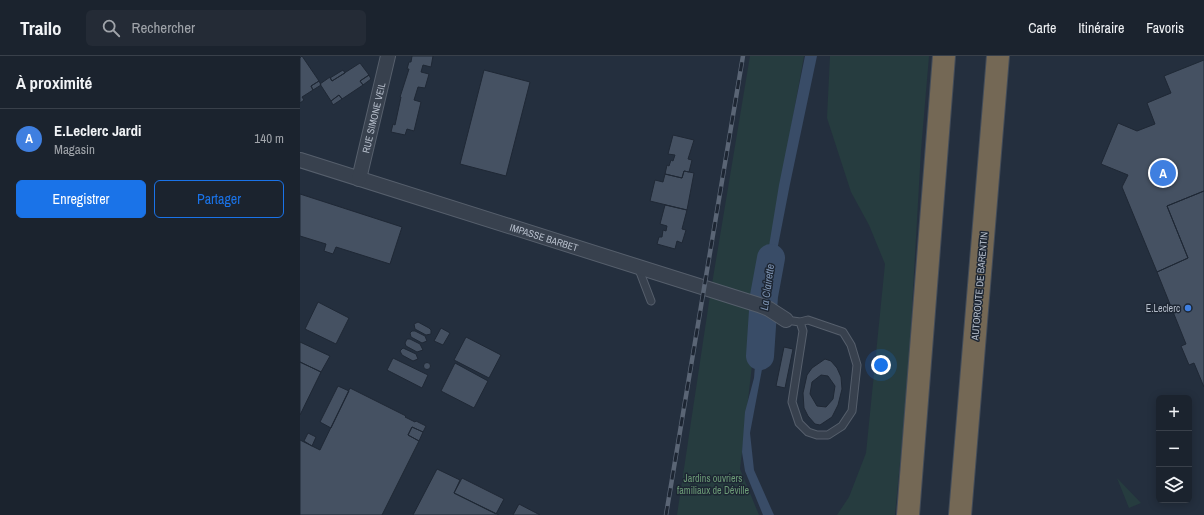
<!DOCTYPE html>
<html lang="fr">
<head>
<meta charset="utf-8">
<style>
  body { margin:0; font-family:"Archivo Narrow",sans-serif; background:#242b36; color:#f1f3f6 }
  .controls { position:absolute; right:12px; bottom:12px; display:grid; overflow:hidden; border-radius:6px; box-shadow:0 2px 10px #0003 }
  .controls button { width:36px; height:36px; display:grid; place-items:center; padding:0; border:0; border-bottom:1px solid #39404a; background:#1b232e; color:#f1f3f6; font:20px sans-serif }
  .you { position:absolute; left:581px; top:309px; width:14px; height:14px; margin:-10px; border:3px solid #fff; border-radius:50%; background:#1a73e8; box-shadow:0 0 0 6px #1a73e833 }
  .badge { display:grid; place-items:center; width:26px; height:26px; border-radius:50%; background:#1a73e8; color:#fff; font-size:13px; font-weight:700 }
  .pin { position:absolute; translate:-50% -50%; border:2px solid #fff; box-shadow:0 1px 4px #0006 }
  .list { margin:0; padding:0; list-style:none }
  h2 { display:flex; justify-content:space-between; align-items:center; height:52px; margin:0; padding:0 16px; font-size:17px }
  h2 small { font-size:13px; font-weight:400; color:#a0a4aa }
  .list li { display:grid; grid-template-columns:26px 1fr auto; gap:12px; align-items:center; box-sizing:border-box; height:60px; padding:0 16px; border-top:1px solid #39404a }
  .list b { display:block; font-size:15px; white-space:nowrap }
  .list p { margin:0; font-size:13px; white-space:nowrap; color:#a0a4aa }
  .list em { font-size:13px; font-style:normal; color:#a0a4aa }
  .actions { display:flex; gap:8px; padding:12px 16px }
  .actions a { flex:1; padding:9px 0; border:1px solid #1a73e8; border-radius:6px; text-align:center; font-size:14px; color:#1a73e8 }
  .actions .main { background:#1a73e8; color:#fff }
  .icon { flex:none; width:22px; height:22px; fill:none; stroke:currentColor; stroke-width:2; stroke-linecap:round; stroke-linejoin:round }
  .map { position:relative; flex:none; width:904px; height:459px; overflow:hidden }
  header { display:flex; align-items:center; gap:24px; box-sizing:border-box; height:56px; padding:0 20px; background:#1b232e; border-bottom:1px solid #39404a }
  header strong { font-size:19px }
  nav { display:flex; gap:22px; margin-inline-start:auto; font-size:14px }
  .search { width:280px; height:36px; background:#242b36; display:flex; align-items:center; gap:10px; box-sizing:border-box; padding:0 14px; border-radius:6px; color:#a0a4aa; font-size:15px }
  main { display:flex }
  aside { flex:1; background:#1b232e }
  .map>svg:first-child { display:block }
  .green { fill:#263c3f }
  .water { fill:#394c67 }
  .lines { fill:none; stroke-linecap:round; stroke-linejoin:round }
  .river { stroke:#394c67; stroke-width:28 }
  .building { fill:#455162; stroke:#1f2835; fill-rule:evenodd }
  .service-casing { stroke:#565f6c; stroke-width:9 }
  .minor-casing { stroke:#565f6c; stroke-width:16 }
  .motorway-casing { stroke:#434c59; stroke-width:24 }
  .service { stroke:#38414e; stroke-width:7 }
  .minor { stroke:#38414e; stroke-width:14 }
  .motorway { stroke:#746855; stroke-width:22 }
  .rail-casing { stroke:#5a6575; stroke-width:4.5 }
  .rail { stroke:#1d2633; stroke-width:3; stroke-dasharray:9; stroke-linecap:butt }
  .shop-dot { fill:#3f7fe0; stroke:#1d2633; stroke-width:1.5 }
  .labels { text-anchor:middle; stroke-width:3; stroke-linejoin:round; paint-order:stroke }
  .street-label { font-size:10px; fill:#b4bcc9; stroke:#1d2633 }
  .poi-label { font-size:10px; fill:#b4bcc9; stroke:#1d2633; text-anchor:end }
  .park-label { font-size:10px; fill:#6b9a76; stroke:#1d2633 }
  .water-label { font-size:11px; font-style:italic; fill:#7c92b1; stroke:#1d2633 }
</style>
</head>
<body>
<header>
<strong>Trailo</strong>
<div class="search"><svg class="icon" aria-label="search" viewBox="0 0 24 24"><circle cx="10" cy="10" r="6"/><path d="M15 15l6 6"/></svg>Rechercher</div>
<nav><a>Carte</a><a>Itinéraire</a><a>Favoris</a></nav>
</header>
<main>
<aside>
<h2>À proximité<small></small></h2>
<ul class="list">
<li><span class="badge" style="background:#3f7fe0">A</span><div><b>E.Leclerc Jardi</b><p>Magasin</p></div><em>140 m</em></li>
</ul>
<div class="actions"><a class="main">Enregistrer</a><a>Partager</a></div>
</aside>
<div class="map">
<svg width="904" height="459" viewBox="0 0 904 459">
  <rect width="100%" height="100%" fill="#242f3e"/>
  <path class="green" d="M450,0H504L459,249L440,413L459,459H377L409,246Z
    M530,0H629L621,94L608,322L595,459H537L549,441L566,397L585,208L569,169L551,136L527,62Z
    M817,422L841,447L829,452Z"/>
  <path class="water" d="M505,0H517L490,128L468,241L461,239L479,129Z
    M459,261H466L463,308L450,377L454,414L474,459H463L445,415L442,396L445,356L454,322Z"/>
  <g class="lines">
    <path class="river" d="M460,300L464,240L471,202"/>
  </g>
  <path class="building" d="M2,0L19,25L11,30L13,34L2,41L4,44L0,47V2Z
    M112,0H133L131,11L123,9L121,16L129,18L125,32L118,31L114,44L121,46L114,75L107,73L105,79L91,76L93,68L95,69L101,41H100L109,13H107L109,6H111Z
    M904,4V135L867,150L888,202L857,216L822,131L828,119L801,108L818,67L837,75L855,68L847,47L871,37L864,20Z
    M60,7L69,19L60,25L63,29L42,43L39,39L31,45L20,28L30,21L32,25Z
    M43,14L45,17L32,25L30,22Z
    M184,14L230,26L206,120L160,108Z
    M69,19L71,23L63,29L60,25Z
    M19,25L21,29L13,34L11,30Z
    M39,39L42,43L33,49L31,45Z
    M373,79L394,84L388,103L392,104L389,116L384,115L382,122L365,118L367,109L369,110L371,104L373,105L375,99L368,98Z
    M384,115L394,117L387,154L350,145L355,124L363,126L365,118L382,122Z
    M904,135V331L894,307L889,309L881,290L886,288L857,216L888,202L867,150Z
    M0,138L102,171L90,208L36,191L33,198L24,195L26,188L0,180Z
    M365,149L387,154L382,173L386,174L382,187L377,185L375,193L357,188L359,181H362L363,174L366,175L367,170L360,168Z
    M18,246L49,262L36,288L5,273Z
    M118,266L129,272L131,274V278L126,279L115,273L114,268Z
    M141,272L150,277L143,289L134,285Z
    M112,275H115L125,280L127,285L122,287L111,281L110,277Z
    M166,281L201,299L189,322L154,304Z
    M107,283H110L120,288L123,294L117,296L106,290L105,287Z
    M0,286L30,300L21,316L0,306Z
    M484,291L493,293L485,332L476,330Z
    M103,292L116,298L118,303L113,305L102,299L100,295Z
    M93,302L128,319L122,332L87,314Z
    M525,303L531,305L537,312L541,321L542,333L538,349L532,361L520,369L515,368L508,360L504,352L503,337L507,319L512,312ZM521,319L528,320L535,330L533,343L526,351L517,350L510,338L512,326Z
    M0,306L21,316L0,359Z
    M123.5 310a3.5 3.5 0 1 1 7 0a3.5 3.5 0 1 1-7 0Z
    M155,307L188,325L174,352L141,335Z
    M38,330L49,335L31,372L20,366Z
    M50,332L106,360L105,361L115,366L116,365L126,370L123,376L112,371L108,379L119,385L82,459H0V384L20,394Z
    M112,371L123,376L119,385L108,379Z
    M8,377L16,381L12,390L4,385Z
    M137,413L160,424L154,437L199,459H113Z
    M162,422L204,443L196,458L154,437Z
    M219,448L240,459H213Z"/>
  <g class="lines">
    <g class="service-casing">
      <path id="service" d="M338,211L351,245
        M486,264L500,266L508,264L543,276L551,289L557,309L552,355L542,370L528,379H517L508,376L499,367L492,346L503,275L500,266"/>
    </g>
    <g class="minor-casing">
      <g id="minor">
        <path id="s1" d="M0,104L459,249L469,253L486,264"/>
        <path id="s2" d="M59,123L88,0"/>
      </g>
    </g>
    <g class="motorway-casing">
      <path id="motorway" d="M608,459L644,0
        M660,459L698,0"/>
    </g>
    <use href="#service" class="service"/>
    <use href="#minor" class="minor"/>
    <use href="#motorway" class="motorway"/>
    <g class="rail-casing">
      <path id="rail" d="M366,459L443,0"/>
    </g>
    <use href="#rail" class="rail"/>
  </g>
  <circle class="shop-dot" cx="888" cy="252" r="4"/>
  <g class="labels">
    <g class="street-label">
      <text dy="4" stroke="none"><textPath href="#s2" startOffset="63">RUE SIMONE VEIL</textPath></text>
      <text dy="4" stroke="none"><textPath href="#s1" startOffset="256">IMPASSE BARBET</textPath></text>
      <text transform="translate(679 230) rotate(-85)" y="4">AUTOROUTE DE BARENTIN</text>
    </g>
    <g class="poi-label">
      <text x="880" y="256">E.Leclerc</text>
    </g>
    <g class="park-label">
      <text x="413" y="426">Jardins ouvriers<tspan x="413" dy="12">familiaux de Déville</tspan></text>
    </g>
    <g class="water-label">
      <text transform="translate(467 231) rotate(-82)" y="4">La Clairette</text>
    </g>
  </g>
</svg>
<div class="controls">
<button>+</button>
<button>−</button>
<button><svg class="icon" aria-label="layers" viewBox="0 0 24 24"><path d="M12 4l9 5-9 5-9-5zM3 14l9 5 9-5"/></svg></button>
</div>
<div class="you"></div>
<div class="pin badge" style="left:863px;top:117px;background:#3f7fe0">A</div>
</div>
</main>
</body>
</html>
